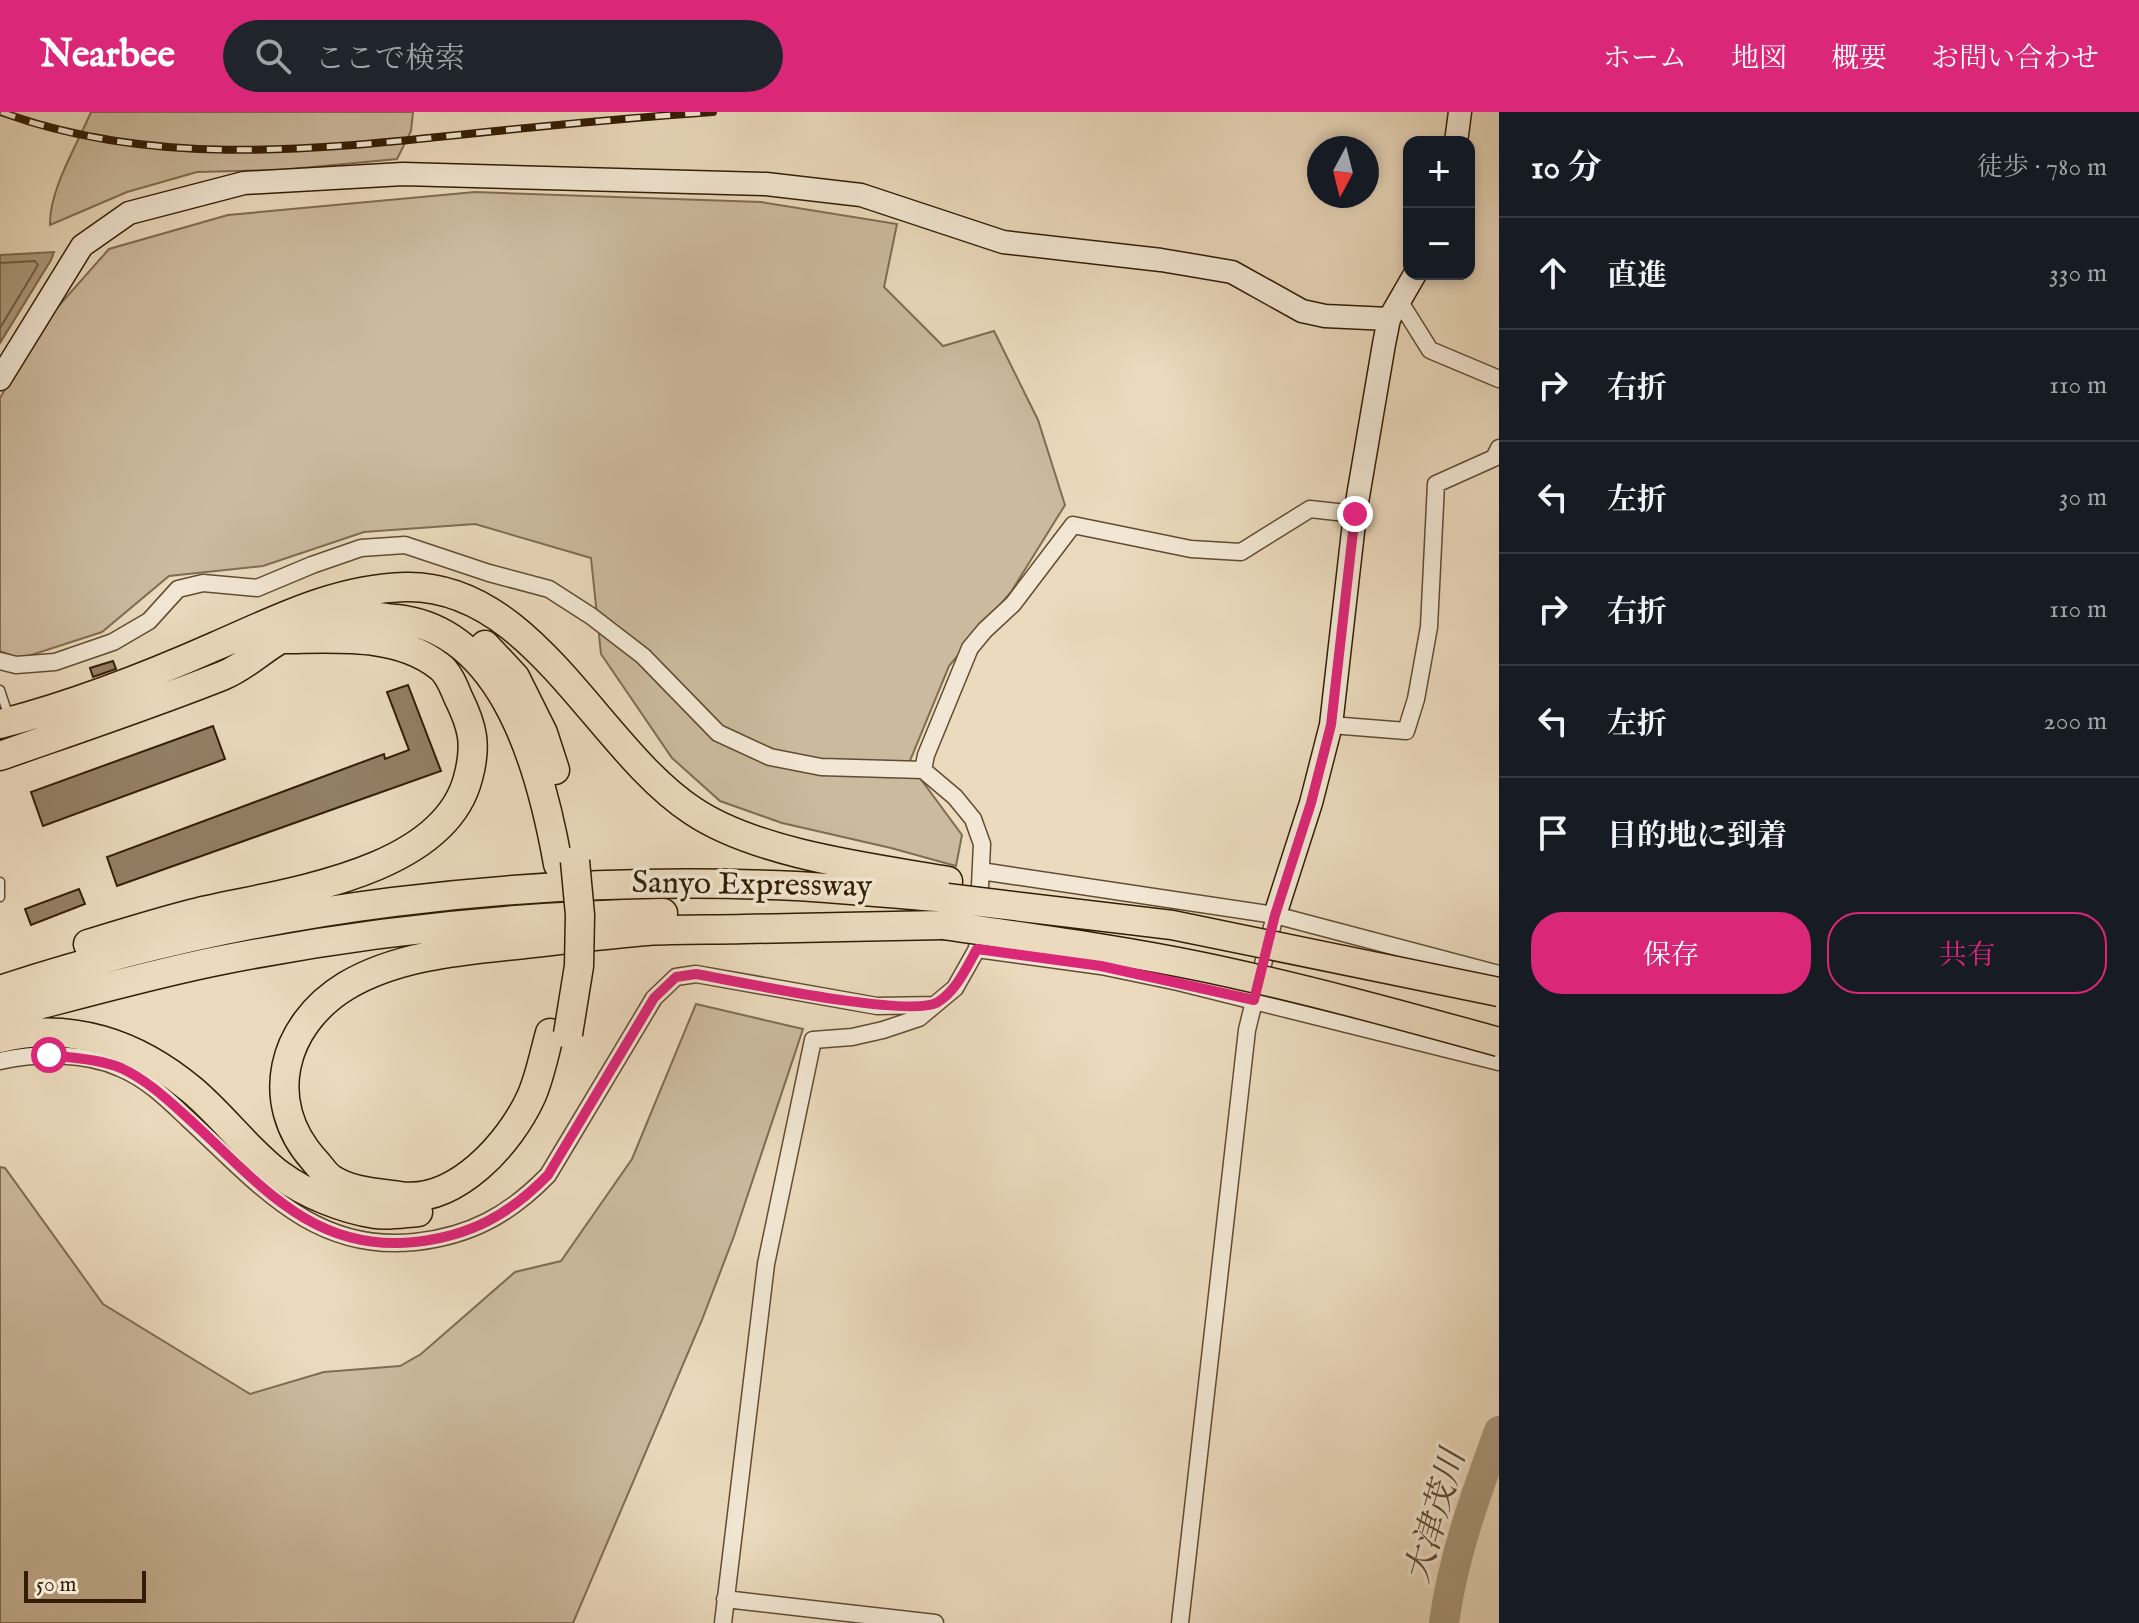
<!DOCTYPE html>
<html lang="ja">
<head>
<meta charset="utf-8">
<style>
  body { margin:0; font-family:"IM FELL English","Noto Serif JP",serif; background:#20242c; color:#f1f3f6 }
  .controls { position:absolute; right:24px; top:24px; display:grid; overflow:hidden; border-radius:16px; box-shadow:0 4px 12px #0003 }
  .controls button { width:72px; height:72px; display:grid; place-items:center; padding:0; border:0; border-bottom:2px solid #363941; background:#171b24; color:#f1f3f6; font:40px sans-serif }
  .compass { position:absolute; left:1307px; top:24px; width:72px; height:72px; border-radius:50%; background:#171b24; box-shadow:0 4px 12px #0003; rotate:187deg }
  .scale { position:absolute; left:24px; bottom:20px; width:122px; box-sizing:border-box; padding-left:8px; border:4px solid #331d04; border-top:0; font-size:22px; line-height:28px; white-space:nowrap; color:#331d04; -webkit-text-stroke:6px #f2e7d4; paint-order:stroke }
  .stop { position:absolute; width:24px; height:24px; margin:-18px; border:6px solid #db2777; border-radius:50%; background:#fff }
  .stop.end { background:#db2777; border-color:#fff; box-shadow:0 2px 8px #0008 }
  .list { margin:0; padding:0; list-style:none }
  h2 { display:flex; justify-content:space-between; align-items:center; height:104px; margin:0; padding:0 32px; font-size:34px }
  h2 small { font-size:26px; font-weight:400; color:#9ea1a6 }
  .list li { display:grid; grid-template-columns:52px 1fr auto; gap:24px; align-items:center; box-sizing:border-box; height:112px; padding:0 32px; border-top:2px solid #363941 }
  .list b { display:block; font-size:30px; white-space:nowrap }
  .list em { font-size:26px; font-style:normal; color:#9ea1a6 }
  .actions { display:flex; gap:16px; padding:24px 32px }
  .actions a { flex:1; padding:18px 0; border:2px solid #db2777; border-radius:32px; text-align:center; font-size:28px; color:#db2777 }
  .actions .main { background:#db2777; color:#fff }
  .icon { flex:none; width:44px; height:44px; fill:none; stroke:currentColor; stroke-width:2; stroke-linecap:round; stroke-linejoin:round }
  .map { position:relative; flex:none; width:1499px; height:1511px; overflow:hidden }
  header { display:flex; align-items:center; gap:48px; box-sizing:border-box; height:112px; padding:0 40px; background:#db2777; color:#fff }
  header strong { font-size:38px }
  nav { display:flex; gap:44px; margin-inline-start:auto; font-size:28px }
  .search { width:560px; height:72px; background:#20242c; display:flex; align-items:center; gap:20px; box-sizing:border-box; padding:0 28px; border-radius:44px; color:#9ea1a6; font-size:30px }
  main { display:flex }
  aside { flex:1; background:#171b24 }
  .map>svg:first-child { display:block }
  .green { fill:#ccba9e; stroke:#806c51; stroke-width:2 }
  .water { fill:#ac9a7e; stroke:#7c684d; stroke-width:2 }
  .lines { fill:none; stroke-linecap:round; stroke-linejoin:round }
  .shore { stroke:#705c41; stroke-width:2 }
  .river { stroke:#ac9a7e; stroke-width:30 }
  .building { fill:#937f64; stroke:#331d04; stroke-width:2 }
  .lane-casing { stroke:#614c32; stroke-width:11 }
  .street-casing { stroke:#614c32; stroke-width:19 }
  .secondary-casing { stroke:#331d04; stroke-width:25 }
  .highway-casing { stroke:#331d04; stroke-width:31 }
  .lane { stroke:#f2e7d4; stroke-width:8 }
  .street { stroke:#f2e7d4; stroke-width:16 }
  .secondary { stroke:#f2e7d4; stroke-width:22 }
  .highway { stroke:#ebdabd; stroke-width:28 }
  .rail-casing { stroke:#331d04; stroke-width:8 }
  .rail { stroke:#f2e7d4; stroke-width:5; stroke-dasharray:15; stroke-linecap:butt }
  .highway-bridge-casing { stroke:#331d04; stroke-width:31; stroke-linecap:butt }
  .highway-bridge { stroke:#ebdabd; stroke-width:28 }
  .route { stroke:#db2777; stroke-width:10 }
  .labels { text-anchor:middle; stroke-width:7; stroke-linejoin:round; paint-order:stroke }
  .street-label { font-size:32px; fill:#331d04; stroke:#f2e7d4 }
  .water-label { font-size:34px; font-style:italic; fill:#5d492f; stroke:#f2e7d4 }
</style>
</head>
<body>
<header>
<strong>Nearbee</strong>
<div class="search"><svg class="icon" aria-label="search" viewBox="0 0 24 24"><circle cx="10" cy="10" r="6"/><path d="M15 15l6 6"/></svg>ここで検索</div>
<nav><a>ホーム</a><a>地図</a><a>概要</a><a>お問い合わせ</a></nav>
</header>
<main>
<div class="map">
<svg width="1499" height="1511" viewBox="0 0 1499 1511">
  <rect width="100%" height="100%" fill="#ebdabd"/>
  <filter id="stains"><feTurbulence type="fractalNoise" baseFrequency=".0025" numOctaves="4"/><feColorMatrix values="0 0 0 0 .2 0 0 0 0 .09 0 0 0 0 .02 0 0 0 .5 -.17"/></filter>
  <radialGradient id="worn" r=".72"><stop offset=".6" stop-color="#630" stop-opacity="0"/><stop offset="1" stop-color="#630" stop-opacity=".3"/></radialGradient>
  <path class="green" d="M91,0H413L411,19L397,47L281,58L197,60L127,80L50,113C49,78 77,33 91,0Z
    M475,80L761,90L897,112L884,175L943,234L994,219L1038,308L1065,393L1011,480L949,554L909,651L962,723L956,754L891,736L782,711L720,689L672,646L601,542L591,446L475,412L364,420L263,454L169,464L102,520L19,547L0,539V286L40,215L109,137L228,103Z
    M696,892L803,917L734,1124L702,1208L573,1511H0V1055L5,1056L103,1192L250,1282L324,1260L400,1254L421,1242L515,1160L561,1149L632,1047Z"/>
  <path class="water" d="M54,140L51,148L0,231V143Z"/>
  <g class="lines">
    <path class="shore" d="M0,151L35,149L38,153L0,216"/>
    <path class="river" d="M1444,1511C1453,1444 1476,1382 1499,1319"/>
  </g>
  <path class="building" d="M113,549L116,557L93,565L90,556Z
    M408,573L441,659L117,774L107,745L384,642L385,647L409,638L387,580Z
    M213,614L225,647L43,714L31,680Z
    M79,777L85,792L31,813L25,797Z"/>
  <g class="lines">
    <g class="lane-casing">
      <path id="lane" d="M0,578L9,605
        M0,770V785"/>
    </g>
    <g class="street-casing">
      <path id="street" d="M1400,190L1430,238L1499,267
        M0,549L16,553L55,550L113,530L149,509L178,477L203,471L257,476L312,453L361,436L405,433L489,461L549,477L591,504L643,544L718,621L770,645L821,655L923,658L955,685L973,707L982,732L977,837L955,876L919,906L883,918L852,925L813,928L766,1152L723,1511
        M1331,613L1406,619L1416,587L1429,515L1436,372L1494,346L1499,336
        M923,658L926,643L970,536L985,518L1013,492L1073,413L1191,437L1241,440L1310,397L1355,402
        M981,759L1275,803L1499,862
        M977,837L1101,854L1178,870L1499,950
        M0,949C37,941 85,940 120,956C147,967 168,988 188,1007C257,1070 312,1141 415,1130C470,1124 509,1103 548,1063L654,886L676,865L696,862L877,894L935,893
        M725,1487L935,1511
        M1180,1511L1247,918L1275,803"/>
    </g>
    <g class="secondary-casing">
      <path id="secondary" d="M1456,30L1460,0
        M0,267L82,134L129,101L244,71L403,62L766,72L861,83L1003,130L1161,148L1232,160L1302,199L1325,204L1389,207
        M1275,803L1311,691L1331,613L1355,402L1384,232L1389,207L1415,162"/>
    </g>
    <g class="highway-casing">
      <path id="highway" d="M485,533L515,565L543,621L555,658
        M0,612C74,593 146,565 216,534C278,507 336,477 405,475C533,472 597,636 693,699C757,742 872,756 948,769
        M0,644C74,618 149,593 222,564C243,556 260,539 279,528C302,516 334,509 360,505C371,503 384,506 396,507C506,518 542,662 558,752
        M88,832C125,821 161,809 199,800C280,781 443,763 468,666C477,633 473,615 458,585C454,575 448,560 439,554C396,520 332,527 281,527
        M0,878C254,794 529,762 796,774C846,777 897,782 947,786
        M0,903C70,885 140,865 212,850C360,820 511,804 663,801
        M550,921C544,942 540,965 531,985C510,1031 456,1092 400,1084C377,1081 350,1080 330,1066C324,1061 319,1053 314,1048C262,990 282,913 346,874C401,841 472,838 533,831C571,827 609,822 647,819C679,817 712,818 744,817C810,816 877,814 943,813
        M0,926C72,909 137,932 192,978C223,1004 248,1039 280,1063C306,1082 343,1097 375,1102C389,1104 404,1101 418,1100"/>
    </g>
    <use href="#lane" class="lane"/>
    <use href="#street" class="street"/>
    <use href="#secondary" class="secondary"/>
    <use href="#highway" class="highway"/>
    <g class="rail-casing">
      <path id="rail" d="M1,0C149,54 305,39 458,23C543,14 628,6 713,0"/>
    </g>
    <use href="#rail" class="rail"/>
    <g class="highway-bridge-casing">
      <path id="highway-bridge" d="M947,786L1172,813L1499,880
        M943,813C1030,826 1117,837 1203,855C1303,876 1401,903 1499,930
        M568,922L579,854L580,803L575,749"/>
    </g>
    <use href="#highway-bridge" class="highway-bridge"/>
  </g>
  <g class="lines">
    <path class="route" d="M49,943C72,946 99,947 121,956C147,968 168,988 189,1007C258,1070 312,1141 415,1130C470,1124 509,1103 548,1063L654,886L676,865L696,862C736,869 910,907 938,890C957,878 966,856 977,837L1101,854L1254,888L1275,803L1311,691L1331,613L1355,402"/>
  </g>
  <g class="labels">
    <g class="street-label">
      <text transform="translate(752 771) rotate(1)" y="11">Sanyo Expressway</text>
    </g>
    <g class="water-label">
      <text transform="translate(1434 1404) rotate(-74)" y="12">大津茂川</text>
    </g>
  </g>
  <rect width="100%" height="100%" filter="url(#stains)"/>
  <rect width="100%" height="100%" fill="url(#worn)"/>
</svg>
<div class="controls">
<button>+</button>
<button>−</button>
</div>
<svg class="compass" viewBox="-18 -18 36 36"><path d="M0-13l5 13h-10z" fill="#e53935"/><path d="M0 13l5-13h-10z" fill="#9ea1a6"/></svg>
<div class="scale">50 m</div>
<div class="stop" style="left:49px;top:943px"></div>
<div class="stop end" style="left:1355px;top:402px"></div>
</div>
<aside>
<h2>10 分<small>徒歩 · 780 m</small></h2>
<ul class="list">
<li><svg class="icon" aria-label="ahead" viewBox="0 0 24 24"><path d="M12 20V5M6 11l6-6 6 6"/></svg><div><b>直進</b></div><em>330 m</em></li>
<li><svg class="icon" aria-label="right" viewBox="0 0 24 24"><path d="M7 20v-9h11M14 6l5 5-5 5"/></svg><div><b>右折</b></div><em>110 m</em></li>
<li><svg class="icon" aria-label="left" viewBox="0 0 24 24"><path d="M17 20v-9H6M10 6l-5 5 5 5"/></svg><div><b>左折</b></div><em>30 m</em></li>
<li><svg class="icon" aria-label="right" viewBox="0 0 24 24"><path d="M7 20v-9h11M14 6l5 5-5 5"/></svg><div><b>右折</b></div><em>110 m</em></li>
<li><svg class="icon" aria-label="left" viewBox="0 0 24 24"><path d="M17 20v-9H6M10 6l-5 5 5 5"/></svg><div><b>左折</b></div><em>200 m</em></li>
<li><svg class="icon" aria-label="arrive" viewBox="0 0 24 24"><path d="M6 21V4h12l-3 4 3 4H6"/></svg><div><b>目的地に到着</b></div></li>
</ul>
<div class="actions"><a class="main">保存</a><a>共有</a></div>
</aside>
</main>
</body>
</html>
